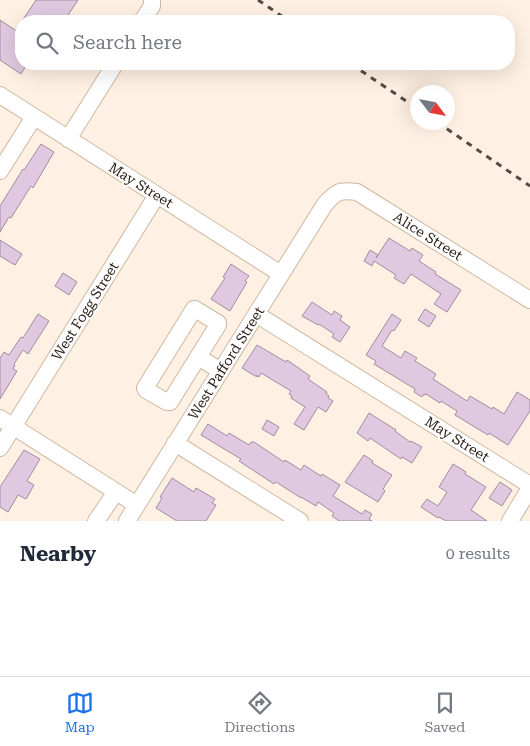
<!DOCTYPE html>
<html lang="en">
<head>
<meta charset="utf-8">
<style>
  body { margin:0; font-family:"Roboto Serif",serif; background:#f2f2f3; color:#1f2937 }
  .compass { position:absolute; left:410px; top:85px; width:45px; height:45px; border-radius:50%; background:#fff; box-shadow:0 5px 20px #0002; rotate:122deg }
  .list { margin:0; padding:0; list-style:none }
  h2 { display:flex; justify-content:space-between; align-items:center; height:65px; margin:0; padding:0 20px; font-size:21px }
  h2 small { font-size:16px; font-weight:400; color:#747a83 }
  .icon { flex:none; width:28px; height:28px; fill:none; stroke:currentColor; stroke-width:2; stroke-linecap:round; stroke-linejoin:round }
  .map { position:relative; flex:none; width:530px; height:521px; overflow:hidden }
  .search { position:absolute; background:#fff; box-shadow:0 5px 20px #0002; left:15px; right:15px; top:15px; height:55px; display:flex; align-items:center; gap:12px; box-sizing:border-box; padding:0 18px; border-radius:20px; color:#747a83; font-size:19px }
  .sheet { height:155px; background:#fff }
  nav { display:flex; justify-content:space-around; align-items:center; box-sizing:border-box; height:70px; border-top:1px solid #e0e1e3; background:#fff; font-size:14px; color:#747a83 }
  nav a { display:grid; justify-items:center; gap:2px }
  nav .on { color:#1a73e8 }
  .map>svg:first-child { display:block }
  .building { fill:#e0c9e0; stroke:#a18ca1 }
  .lines { fill:none; stroke-linecap:round; stroke-linejoin:round }
  .minor-casing { stroke:#ceb8a1; stroke-width:18 }
  .minor { stroke:#fff; stroke-width:16 }
  .rail { stroke:#544b41; stroke-width:3; stroke-dasharray:6 6; stroke-linecap:butt }
  .labels { text-anchor:middle; stroke-width:4; stroke-linejoin:round; paint-order:stroke }
  .street-label { font-size:14px; fill:#251d14; stroke:#fff }
</style>
</head>
<body>
<div class="map">
<svg width="530" height="521" viewBox="0 0 530 521">
  <rect width="100%" height="100%" fill="#fef0e2"/>
  <path class="building" d="M36,0H78L64,21H22Z
    M0,20L21,34V64H27L21,74L0,60Z
    M41,144L54,152L33,188L31,186L11,218L9,217L0,232V206L23,169L24,170Z
    M389,238L410,251L412,248L423,255L419,261L436,272L435,274L461,290L447,312L434,304L441,294L411,274L404,284L394,278L396,275L374,261L372,266L364,261L370,250L378,255L376,258Z
    M0,240L22,254L15,265L0,256Z
    M231,264L249,276L245,281L247,282L230,311L211,299L225,278L223,277Z
    M63,273L77,282L69,295L55,286Z
    M312,302L332,315L334,311L342,316L340,320L350,327L340,342L332,337L334,334L319,324L318,325L302,316Z
    M425,309L436,316L429,327L418,320Z
    M38,314L49,321L28,354L23,350L14,364L15,365L13,369L17,371L0,399V358L4,352L9,355L21,337L23,338Z
    M392,314L401,320L394,331L392,330L382,346L401,358L405,351L417,358L415,361L436,374L433,379L467,401L470,396L492,409L493,407L504,414L517,392L530,400V411L508,445L489,433L488,435L455,415L457,411L441,401L440,403L426,394V395L424,394L422,397L414,392L415,389L374,364L376,361L366,355Z
    M257,345L286,362L287,360L310,376L308,379L327,392L326,394L329,396L328,398L333,401L326,412L318,407L304,430L294,424L305,407L291,398L292,396L289,394L291,391L261,373L259,377L257,375V377L242,368Z
    M369,413L396,430L395,431L410,442L411,441L422,447L412,463L402,457L401,459L370,438L368,441L357,433Z
    M267,420L279,427L274,436L262,429Z
    M208,424L227,436L229,433L249,445L251,442H254L284,462L285,460L301,470L304,465L321,476L322,474L340,485L333,496L362,514L365,510L372,514L369,519L372,521H339L332,516L334,513L318,502L316,506L301,497V498L276,482L274,484L239,461L241,459L201,435Z
    M24,450L40,459L27,481L34,485L26,499L18,495L8,512L0,507V487Z
    M364,455L373,461L372,463L392,475L383,489L385,491L378,502L345,482Z
    M453,464L466,472L465,474L486,487L471,510L487,521H446L439,517L438,518L421,507L427,499L438,506L447,492L439,487Z
    M172,478L194,492L196,488L215,499L212,503L216,505L206,521H177L156,508L162,498L160,497Z
    M500,482L512,490L502,506L489,498Z"/>
  <g class="lines">
    <g class="minor-casing">
      <path id="minor" d="M142,21L152,6V0
        M0,95L281,274
        M68,139L115,64
        M0,171L34,117
        M256,314L530,485
        M198,357L170,402H167L146,390L145,388L194,309H195L218,323V325L198,357L221,371
        M0,418L137,505
        M175,443L300,521
        M0,448L157,195
        M96,521L116,492
        M127,521L325,204C337,191 339,190 357,192L530,300
        M510,521L530,488"/>
    </g>
    <use href="#minor" class="minor"/>
    <path class="rail" d="M258,0L289,21
      M351,64L418,109
      M437,122L530,186"/>
  </g>
  <g class="labels">
    <g class="street-label">
      <text transform="translate(141 185) rotate(32)" y="5">May Street</text>
      <text transform="translate(428 236) rotate(32)" y="5">Alice Street</text>
      <text transform="translate(85 311) rotate(-58)" y="5">West Fogg Street</text>
      <text transform="translate(226 363) rotate(-58)" y="5">West Pafford Street</text>
      <text transform="translate(457 439) rotate(32)" y="5">May Street</text>
    </g>
  </g>
</svg>
<svg class="compass" viewBox="-18 -18 36 36"><path d="M0-13l5 13h-10z" fill="#e53935"/><path d="M0 13l5-13h-10z" fill="#747a83"/></svg>
<div class="search"><svg class="icon" aria-label="search" viewBox="0 0 24 24"><circle cx="10" cy="10" r="6"/><path d="M15 15l6 6"/></svg>Search here</div>
</div>
<section class="sheet">
<h2>Nearby<small>0 results</small></h2>
<ul class="list">
</ul>
</section>
<nav>
<a class="on"><svg class="icon" aria-label="map" viewBox="0 0 24 24"><path d="M3 6l6-2 6 2 6-2v14l-6 2-6-2-6 2zM9 4v14M15 6v14"/></svg>Map</a>
<a><svg class="icon" aria-label="directions" viewBox="0 0 24 24"><path d="M12 3l9 9-9 9-9-9zM9 14v-3h6M13 9l2 2-2 2"/></svg>Directions</a>
<a><svg class="icon" aria-label="saved" viewBox="0 0 24 24"><path d="M7 4h10v16l-5-4-5 4z"/></svg>Saved</a>
</nav>
</body>
</html>
